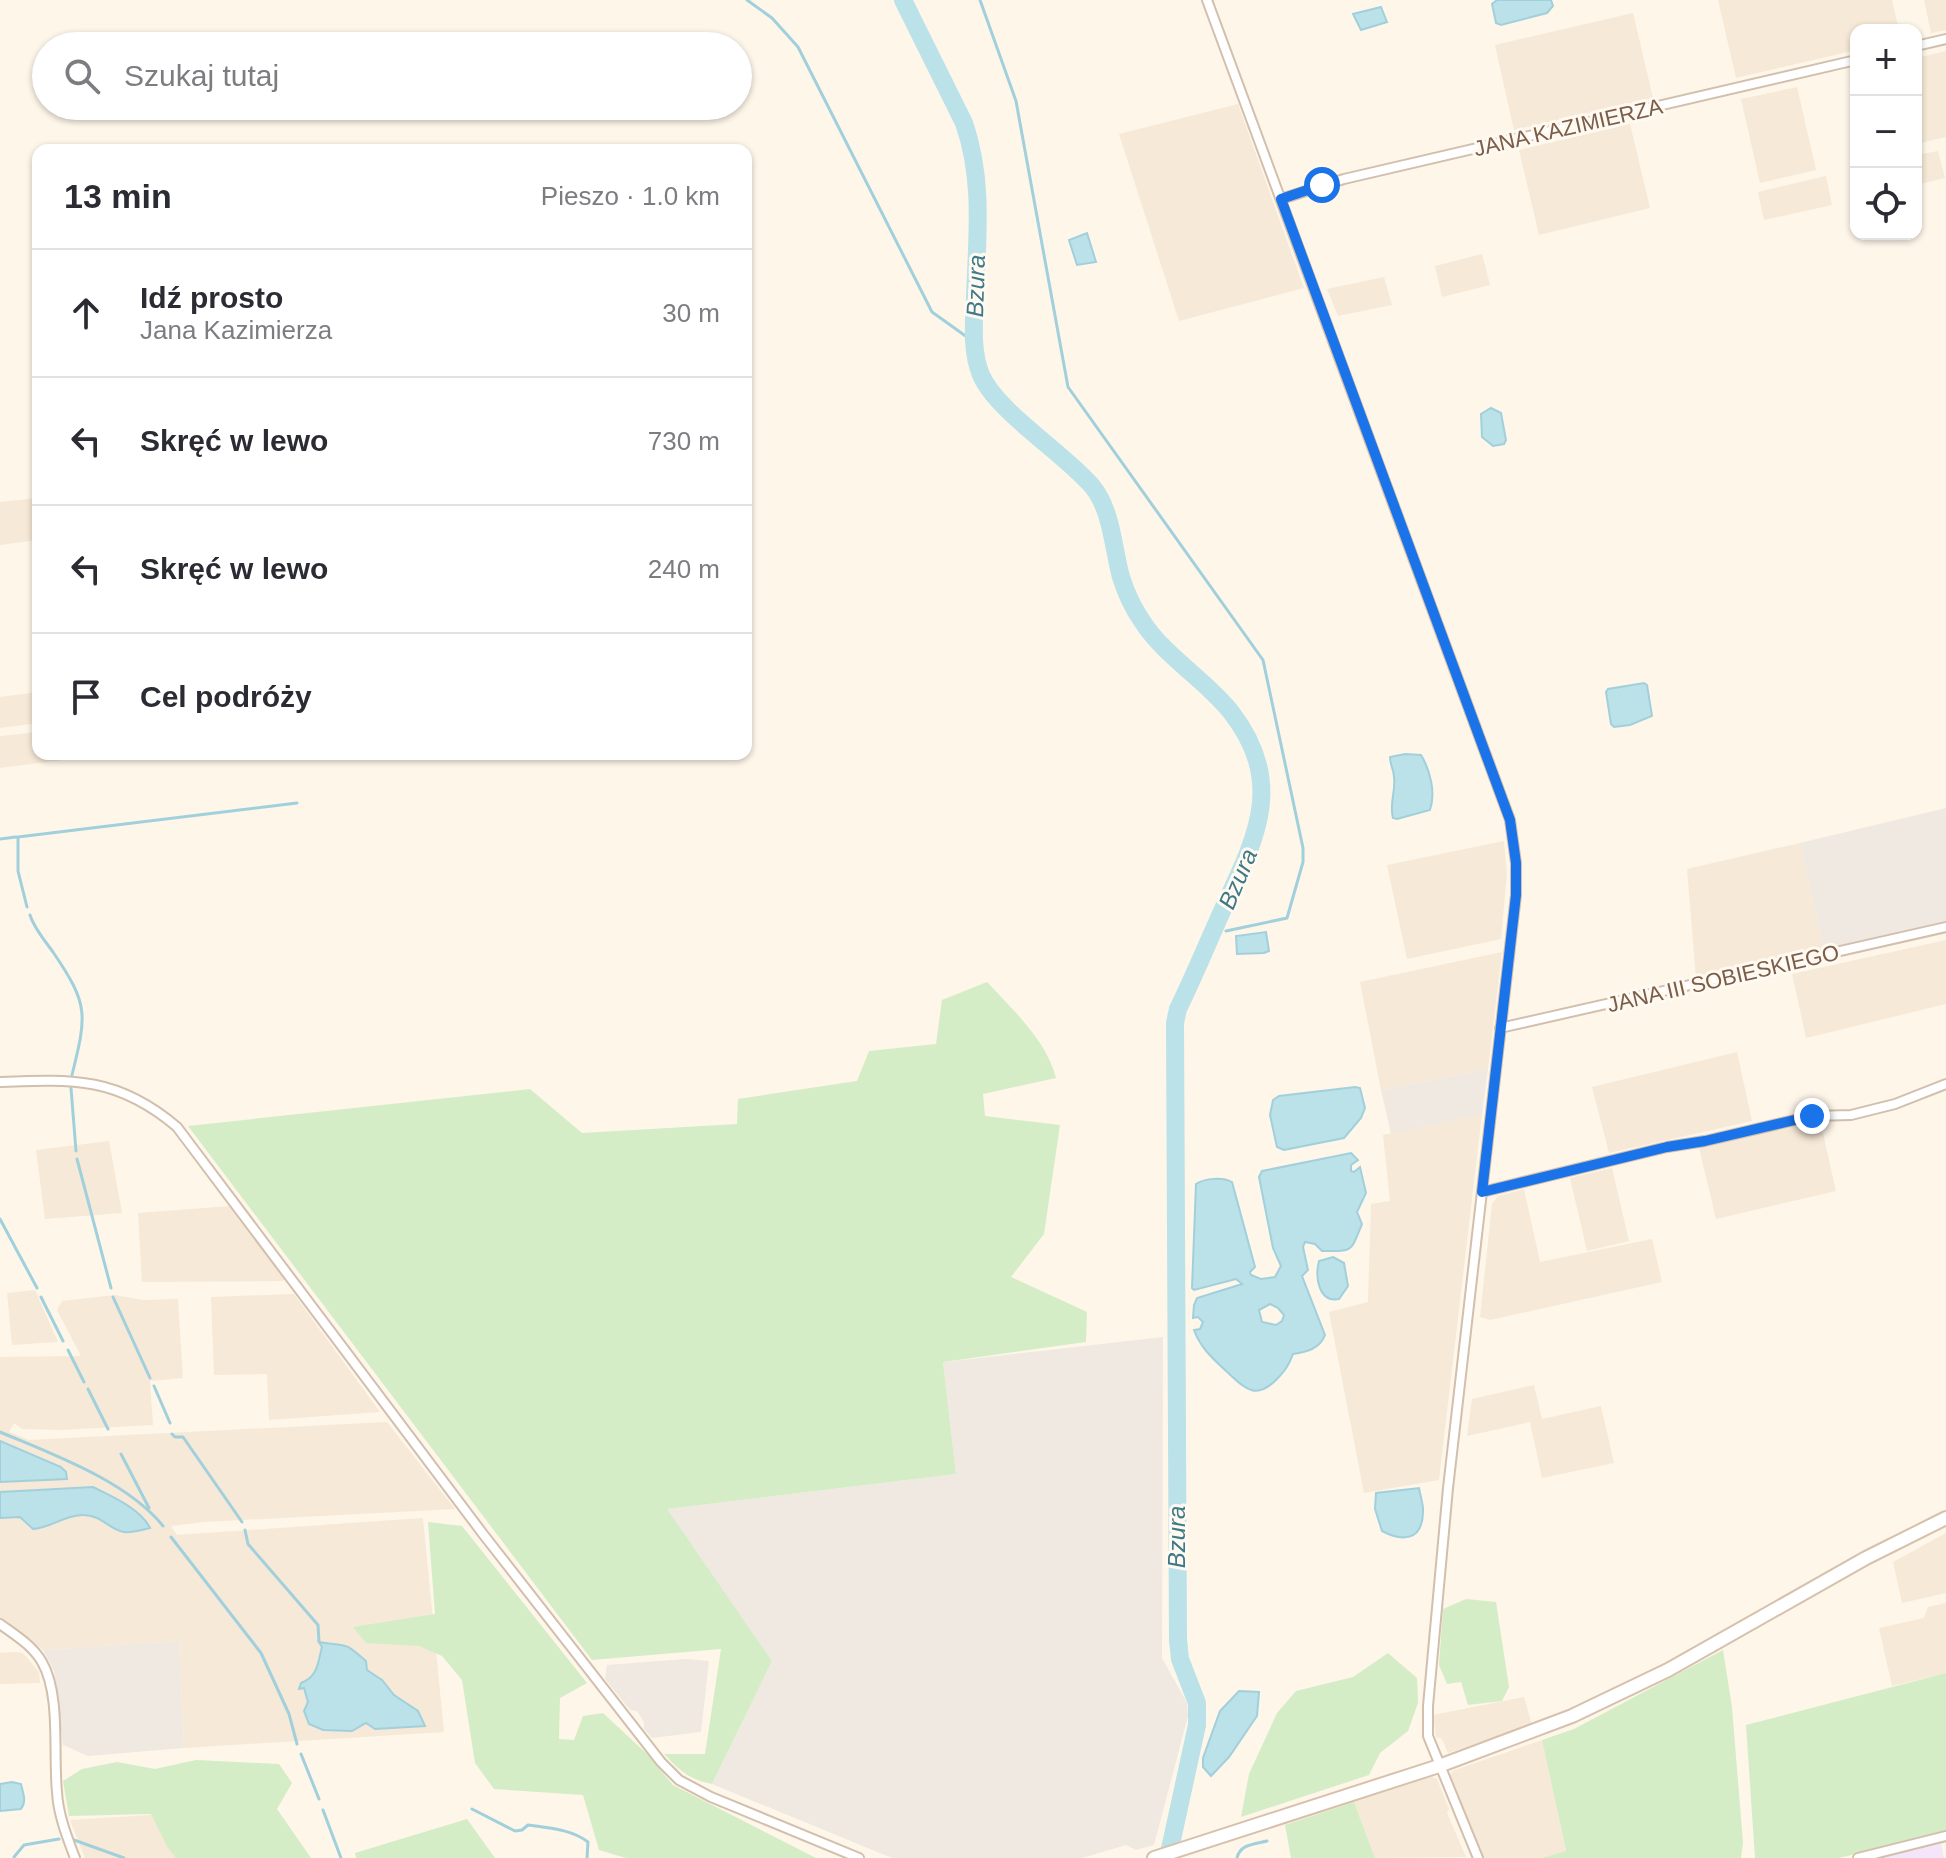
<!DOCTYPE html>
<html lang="pl">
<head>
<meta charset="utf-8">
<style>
  body { margin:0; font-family:Arial,sans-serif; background:#f2f2f3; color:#2b2b33 }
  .controls { position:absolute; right:24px; top:24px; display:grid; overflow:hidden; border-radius:16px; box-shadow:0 2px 6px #0004 }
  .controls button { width:72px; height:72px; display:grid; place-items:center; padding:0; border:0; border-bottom:2px solid #e1e1e2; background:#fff; color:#2b2b33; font:40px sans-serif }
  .stop { position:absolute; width:24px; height:24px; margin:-18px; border:6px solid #1a73e8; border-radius:50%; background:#fff }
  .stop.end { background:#1a73e8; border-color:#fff; box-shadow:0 2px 8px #0008 }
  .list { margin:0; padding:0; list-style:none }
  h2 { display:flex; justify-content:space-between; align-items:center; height:104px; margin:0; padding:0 32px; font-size:34px }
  h2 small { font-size:26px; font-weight:400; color:#7c7c81 }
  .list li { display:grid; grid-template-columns:52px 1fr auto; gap:24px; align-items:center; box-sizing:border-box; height:128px; padding:0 32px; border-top:2px solid #e1e1e2 }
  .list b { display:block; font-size:30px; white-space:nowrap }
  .list p { margin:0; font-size:26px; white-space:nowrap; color:#7c7c81 }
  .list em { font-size:26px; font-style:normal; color:#7c7c81 }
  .icon { flex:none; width:44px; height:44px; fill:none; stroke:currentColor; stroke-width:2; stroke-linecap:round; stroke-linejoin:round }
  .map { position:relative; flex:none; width:1946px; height:1858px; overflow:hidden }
  .search { position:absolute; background:#fff; box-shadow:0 2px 6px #0004; left:32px; top:32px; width:720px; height:88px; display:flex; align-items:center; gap:20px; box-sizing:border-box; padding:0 28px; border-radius:44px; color:#7c7c81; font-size:30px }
  .panel { position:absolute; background:#fff; box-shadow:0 2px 6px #0004; left:32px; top:144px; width:720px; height:616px; border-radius:16px }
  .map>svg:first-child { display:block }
  .residential { fill:#f6e9d7 }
  .industrial { fill:#efe9e2 }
  .education { fill:#f4e5fb }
  .green { fill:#d4edc6 }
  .water { fill:#bbe1e9; stroke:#a1d0dc; stroke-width:2; fill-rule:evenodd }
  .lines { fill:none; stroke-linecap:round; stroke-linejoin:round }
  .stream { stroke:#a1d0dc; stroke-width:3 }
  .river { stroke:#bbe1e9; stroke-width:18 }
  .street-casing { stroke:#d2bfad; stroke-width:12 }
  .secondary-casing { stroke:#d7c1ad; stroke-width:16 }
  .street { stroke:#fff; stroke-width:8 }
  .secondary { stroke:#fff; stroke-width:12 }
  .route { stroke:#1a73e8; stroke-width:10 }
  .labels { text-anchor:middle; stroke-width:6; stroke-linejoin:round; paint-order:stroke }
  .street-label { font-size:22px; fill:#7b5d4a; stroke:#fffaf1 }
  .water-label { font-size:24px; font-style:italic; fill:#3f7987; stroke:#fffaf1 }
</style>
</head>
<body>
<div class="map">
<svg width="1946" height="1858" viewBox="0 0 1946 1858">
  <rect width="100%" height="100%" fill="#fef6e9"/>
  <path class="residential" d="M1718,0H1892L1899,30H1856V50L1736,78Z
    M1924,0H1946V30L1931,33Z
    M1633,13L1653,98L1514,130L1495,45Z
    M1946,51V137L1916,144V58Z
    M1797,87L1816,170L1760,183L1741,99Z
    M1238,104L1304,288L1179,321L1119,134Z
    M1630,124L1650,208L1539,235L1519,150Z
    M1938,151L1945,178L1916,185V155Z
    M1826,176L1832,205L1764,220L1758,192Z
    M1482,254L1490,285L1442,297L1435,266Z
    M1384,277L1392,305L1338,316L1327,289Z
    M38,498V540L0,545V502Z
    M38,692V723L0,728V697Z
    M38,732V754H85L86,757L0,768V736Z
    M1504,841L1507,873L1501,939L1407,959L1387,865Z
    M1800,843L1824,949L1696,978L1687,869Z
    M1946,940V1004L1806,1038L1792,974Z
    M1502,952L1488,1069L1381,1090L1360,982Z
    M1737,1052L1752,1121L1609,1153L1592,1087Z
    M1482,1114L1439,1480L1364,1493L1329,1312L1368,1302L1371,1204L1390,1201L1383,1135Z
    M1820,1120L1836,1191L1716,1219L1699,1148Z
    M109,1141L122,1213L45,1219L36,1150Z
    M1612,1168L1629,1241L1587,1251L1570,1178Z
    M1524,1189L1540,1262L1652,1239L1662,1282L1490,1320L1480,1317L1492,1204L1498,1196Z
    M230,1206L285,1278L283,1281L142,1282L138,1213Z
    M35,1290L58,1342L12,1345L7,1293Z
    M294,1294L380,1412L269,1420L267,1374L214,1375L211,1297Z
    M115,1295L143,1300L178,1299L183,1378L150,1381L153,1425L61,1430L22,1429L14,1423L9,1432L29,1440L387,1422L455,1509L204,1522L171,1526L177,1535L423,1518L444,1732L184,1748L179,1641L43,1650L0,1618V1357L81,1356L57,1310L62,1301Z
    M1534,1385L1542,1419L1601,1406L1614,1463L1542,1478L1530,1422L1467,1436L1472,1399Z
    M1946,1533V1593L1902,1603L1893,1562Z
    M1946,1603V1673L1892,1686L1879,1628L1924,1618L1928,1607Z
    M15,1652L23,1653L39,1672L40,1683L0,1684V1653Z
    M1524,1697L1532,1725L1448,1753L1442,1739L1436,1737L1433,1715Z
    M1542,1740L1566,1852L1542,1858H1484L1450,1776L1452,1771Z
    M1432,1777L1437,1779L1449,1809L1447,1813L1466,1857L1375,1858L1354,1802Z
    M215,1811L219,1858H85L70,1820Z"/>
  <path class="industrial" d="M1946,808V921L1824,949L1800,843Z
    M1488,1069L1482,1114L1391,1134L1381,1090Z
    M1163,1337L1162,1658L1187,1703L1188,1716L1154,1845L1136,1850L1126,1845L1082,1858H892L712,1784L772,1661L666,1509L956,1474L943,1362Z
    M179,1641L184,1748L88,1756L63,1745L54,1671L43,1650Z
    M686,1659L709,1661L701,1732L652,1738L644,1729V1722L637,1711L630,1710L605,1679L607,1665Z"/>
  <path class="education" d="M1941,1844L1944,1858H1878Z"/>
  <path class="green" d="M987,982C1012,1009 1047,1041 1056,1078L983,1094L985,1116L1060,1125L1044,1234L1011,1277L1087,1312L1086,1342L943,1362L956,1474L667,1509L772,1661L712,1784C690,1780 679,1770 664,1754H705L721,1649L592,1660L188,1126L530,1089L582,1133L737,1124L738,1099L857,1081L869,1051L936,1044L942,1000Z
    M428,1522L462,1526L587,1683L560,1698L559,1739L574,1740L583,1716L603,1713L646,1753L673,1785L816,1858H626L599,1850L583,1795L494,1789L475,1763L462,1680L442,1656L419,1646L366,1643L353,1627L435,1614Z
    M1466,1599L1496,1602L1509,1687L1502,1701L1468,1705L1461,1682L1447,1684L1439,1665L1443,1609Z
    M1723,1650L1732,1707L1743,1843L1741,1858H1542L1566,1851L1542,1740L1574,1729Z
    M1388,1653L1417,1678L1418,1703L1408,1731L1380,1753L1369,1775L1241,1817L1249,1774L1277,1713L1296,1691L1353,1677Z
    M1946,1673V1832L1839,1858H1755L1746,1725Z
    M196,1760L279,1764L292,1783L277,1809L311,1858H176L168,1848L151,1814L69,1816L63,1781L82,1769L117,1762L155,1769Z
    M1354,1802L1375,1858H1291L1285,1825Z
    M467,1819L495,1858H356L355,1853Z"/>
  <path class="water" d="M1497,0H1551L1553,6L1547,13L1501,25L1496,23L1492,4Z
    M1381,7L1387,22L1361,30L1353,14Z
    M1087,233L1096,262L1077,265L1069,240Z
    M1491,408L1501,413L1506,440L1504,444L1493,446L1482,437L1481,414Z
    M1644,683L1647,685L1652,716L1630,725L1614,727L1611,724L1606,692L1608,689Z
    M1405,754L1421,755C1430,770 1436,792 1430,810L1397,819L1393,818C1389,803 1396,791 1394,777C1394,770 1390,765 1390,757Z
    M1266,932L1269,951L1264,953L1237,954L1236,936Z
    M1355,1087L1360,1088L1365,1108L1361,1118L1344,1138L1284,1150L1277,1147L1270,1115L1273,1100L1279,1096Z
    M1351,1153L1358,1160L1351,1165V1171L1354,1172L1360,1167L1366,1193L1357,1212L1362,1224C1350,1253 1354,1251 1322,1251L1315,1244L1305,1242L1303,1247L1308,1270L1302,1276L1325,1335C1320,1349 1306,1352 1293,1354C1289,1365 1285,1371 1276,1380C1254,1402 1243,1386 1225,1370C1212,1358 1200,1347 1194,1330L1200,1329L1203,1322L1198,1317L1193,1318L1194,1305L1197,1298L1242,1284L1236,1279L1194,1290L1192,1288L1196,1184C1205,1178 1223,1177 1232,1182L1255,1267L1250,1272L1251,1275L1261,1279L1275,1277L1281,1266L1273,1248L1259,1177L1262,1171ZM1270,1304L1278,1308L1284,1315L1282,1321L1276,1325L1262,1322L1259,1310Z
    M1333,1257L1344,1263L1348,1286L1339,1299C1318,1303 1315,1276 1319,1261Z
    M0,1441L61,1467L66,1472L67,1479L0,1482Z
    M93,1487C111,1496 141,1509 150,1528C142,1530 132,1533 124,1532C108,1529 102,1515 83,1515C64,1515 51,1528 33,1529L20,1517L0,1518V1492Z
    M1419,1488C1420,1495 1424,1506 1423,1513C1422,1542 1401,1541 1382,1531L1375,1509L1376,1493Z
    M319,1642C348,1647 342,1640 366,1661L367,1670L382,1680L394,1695L418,1711L425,1726L375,1729L366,1723L352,1731L323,1730L309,1724L304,1711L308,1702L304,1688L299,1689L301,1683C318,1677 318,1662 322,1647Z
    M1239,1691L1259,1692L1257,1716L1229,1757L1211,1776L1203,1767V1758L1220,1711Z
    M12,1782L21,1784C23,1793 27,1801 21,1809L0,1811V1784Z"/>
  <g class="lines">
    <path class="stream" d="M747,0L772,18L798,47L932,312L974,342
      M980,0L1016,101L1068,387L1263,660L1303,848V862L1287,918L1226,931
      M0,839L16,837
      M27,907L18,871V837L297,803
      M30,915C34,928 45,941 53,952C89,1005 87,1014 72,1075
      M71,1088L76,1151
      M77,1159L111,1288
      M0,1219L37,1288
      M41,1297L63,1341
      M113,1297L150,1378
      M68,1350L84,1382
      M154,1386L170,1423
      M88,1389L108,1429
      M0,1432C52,1454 127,1481 163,1526
      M172,1434L175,1437H183L242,1522
      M121,1454L149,1508
      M245,1530L248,1544L318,1625L319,1642
      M171,1537L261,1653L289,1714L297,1744
      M301,1754L319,1799
      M472,1809L515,1831L522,1830L528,1825C548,1828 571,1829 588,1842L587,1858
      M323,1810L341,1858
      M74,1840L124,1858
      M14,1857L24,1845L59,1839
      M1237,1858C1240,1844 1255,1844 1267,1841"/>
    <path class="river" d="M903,0L964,123C984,180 977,238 975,297C974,322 971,351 981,375C997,412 1064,453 1092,486C1112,510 1113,548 1121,577C1126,593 1133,608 1142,621C1165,657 1205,679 1231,712C1286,783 1256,838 1223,909C1208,942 1194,976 1178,1009L1175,1023L1178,1640L1180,1659L1197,1703V1725L1168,1858"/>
    <g class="street-casing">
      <path id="street" d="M1207,0L1510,820L1516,863V895L1448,1488L1428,1706V1736L1478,1858
        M1916,46L1946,39
        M1281,199L1344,179L1856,60
        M1500,1028L1946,927
        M0,1082C74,1079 118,1077 177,1127L483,1534L661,1762L679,1780L711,1797L859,1858
        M1482,1192L1667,1147L1705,1141L1812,1116L1851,1115L1895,1104L1946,1084
        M0,1624C15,1635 32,1645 42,1662C61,1695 53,1753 57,1792C58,1814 67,1837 75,1858
        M1858,1858L1946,1836"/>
    </g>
    <g class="secondary-casing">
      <path id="secondary" d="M1154,1858L1439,1766L1572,1716L1668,1670L1866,1558L1946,1518"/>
    </g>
    <use href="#street" class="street"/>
    <use href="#secondary" class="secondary"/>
  </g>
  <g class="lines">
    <path class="route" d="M1322,185L1281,199L1510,820L1516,863V895L1482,1192L1667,1147L1705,1141L1812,1116"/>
  </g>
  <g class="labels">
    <g class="street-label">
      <text transform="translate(1568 127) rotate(-13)" y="8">JANA KAZIMIERZA</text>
      <text transform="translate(1723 978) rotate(-13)" y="8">JANA III SOBIESKIEGO</text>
    </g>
    <g class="water-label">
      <text transform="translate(976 286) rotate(-88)" y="8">Bzura</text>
      <text transform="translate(1238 879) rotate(-67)" y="8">Bzura</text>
      <text transform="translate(1177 1537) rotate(-90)" y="8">Bzura</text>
    </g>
  </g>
</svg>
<div class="controls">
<button>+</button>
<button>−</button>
<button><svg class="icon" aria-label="locate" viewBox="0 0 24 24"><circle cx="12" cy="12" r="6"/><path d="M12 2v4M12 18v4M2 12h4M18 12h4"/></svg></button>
</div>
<div class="stop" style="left:1322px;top:185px"></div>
<div class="stop end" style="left:1812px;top:1116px"></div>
<div class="search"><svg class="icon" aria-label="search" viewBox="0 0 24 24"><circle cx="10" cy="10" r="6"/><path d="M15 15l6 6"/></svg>Szukaj tutaj</div>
<section class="panel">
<h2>13 min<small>Pieszo · 1.0 km</small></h2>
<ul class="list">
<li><svg class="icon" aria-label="ahead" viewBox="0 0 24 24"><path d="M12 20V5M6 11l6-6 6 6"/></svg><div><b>Idź prosto</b><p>Jana Kazimierza</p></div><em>30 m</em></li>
<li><svg class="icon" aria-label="left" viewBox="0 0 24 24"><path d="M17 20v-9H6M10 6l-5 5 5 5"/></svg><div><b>Skręć w lewo</b></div><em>730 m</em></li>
<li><svg class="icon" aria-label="left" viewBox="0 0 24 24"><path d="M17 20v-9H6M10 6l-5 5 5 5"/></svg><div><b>Skręć w lewo</b></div><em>240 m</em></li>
<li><svg class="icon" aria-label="arrive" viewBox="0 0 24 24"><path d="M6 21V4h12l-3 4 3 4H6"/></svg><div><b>Cel podróży</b></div></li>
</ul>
</section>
</div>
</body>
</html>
